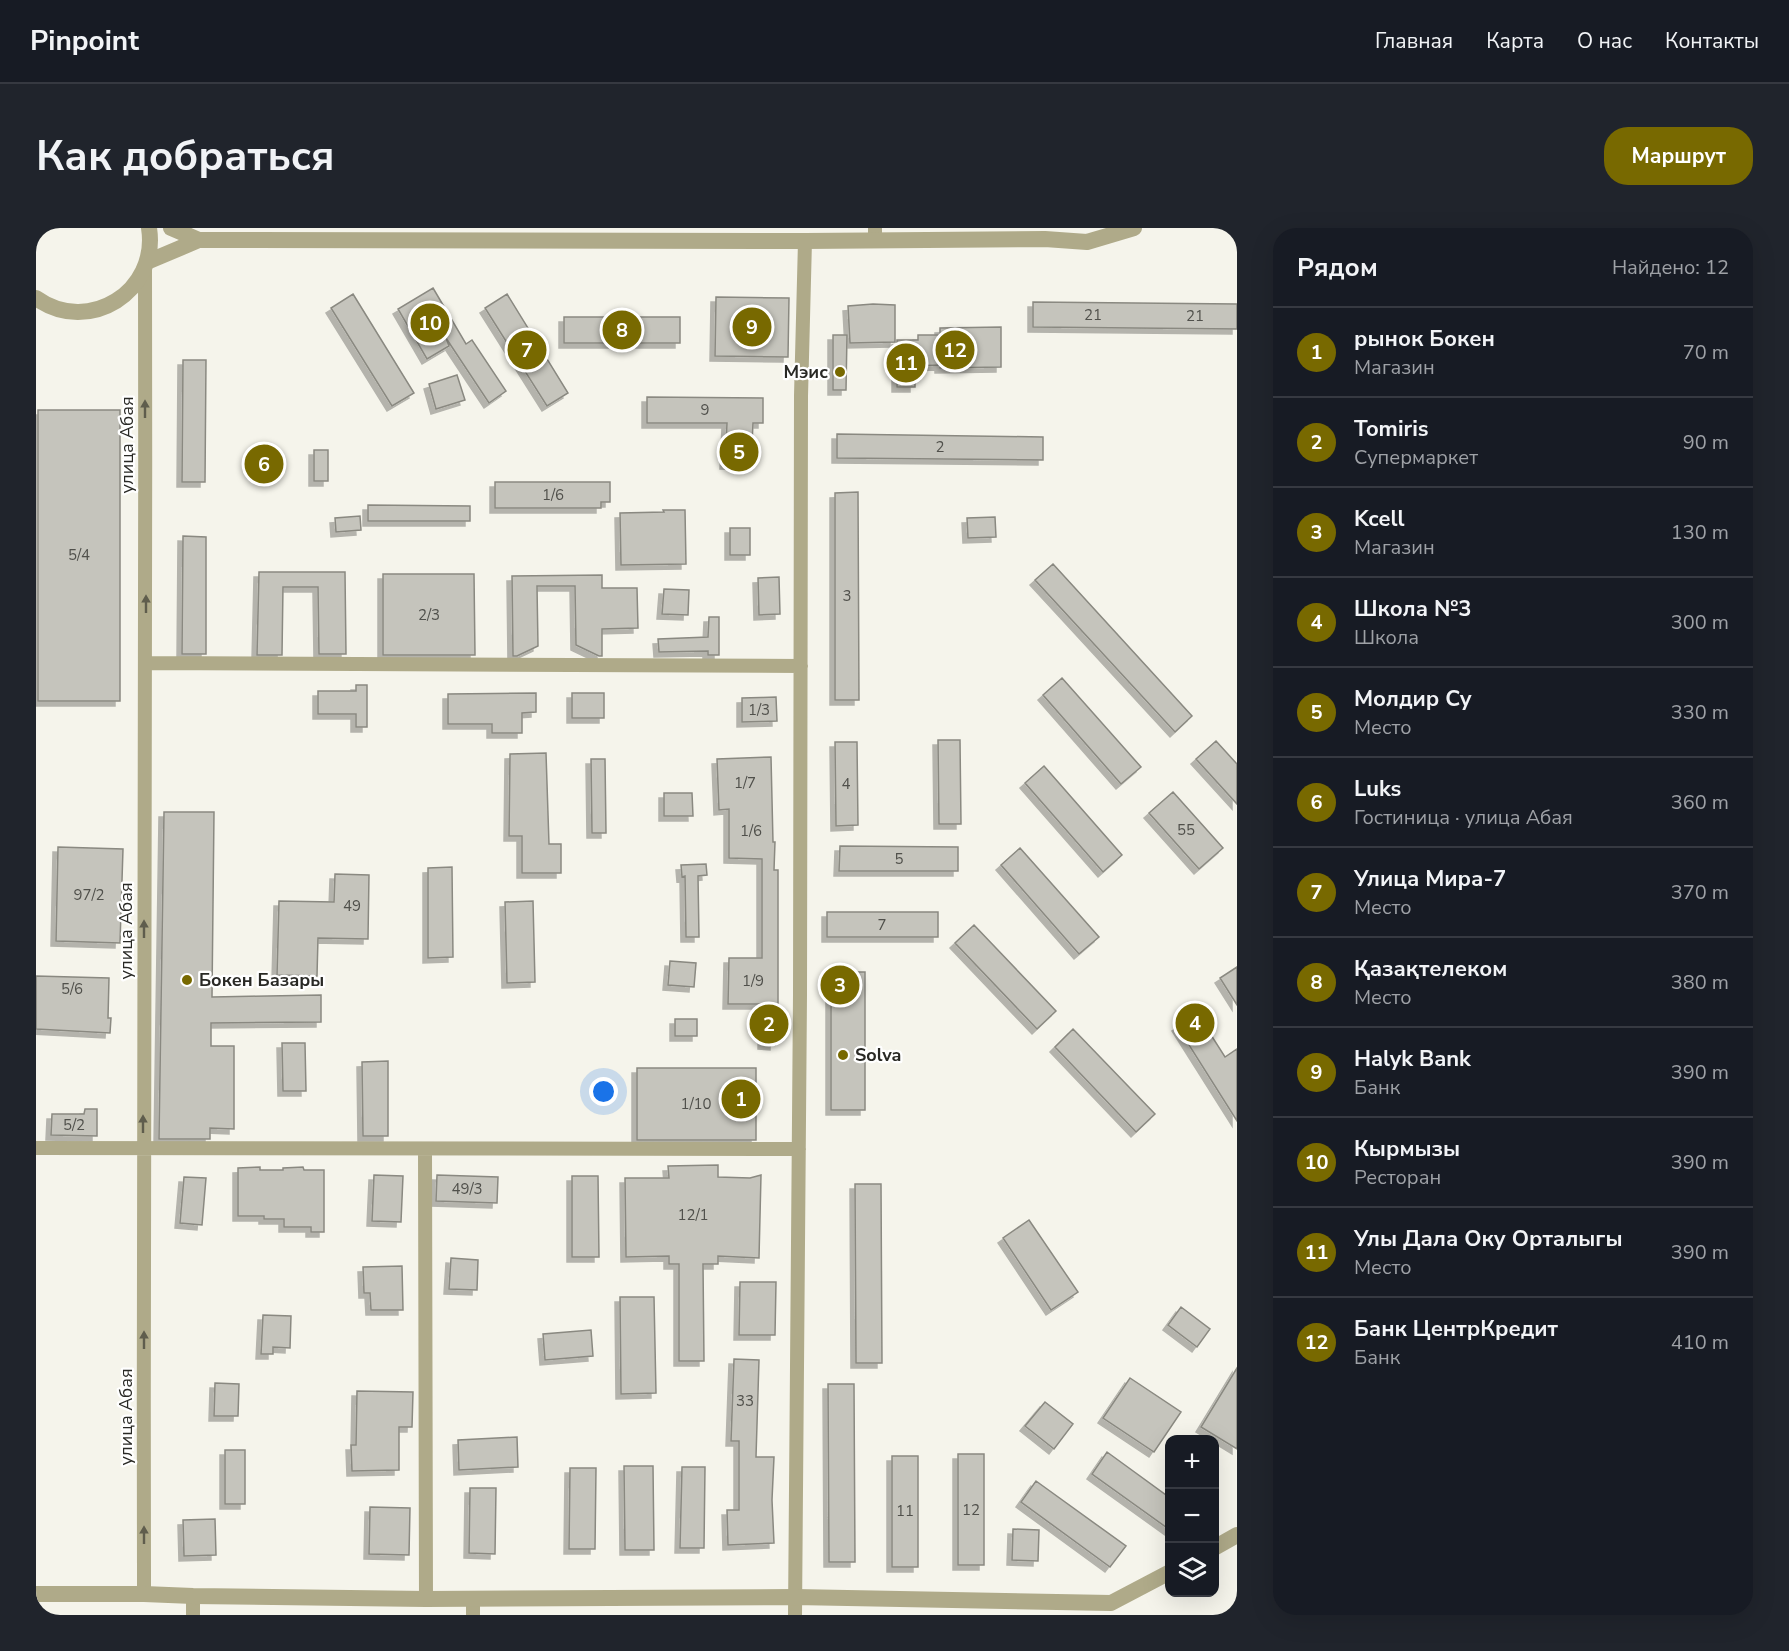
<!DOCTYPE html>
<html lang="ru">
<head>
<meta charset="utf-8">
<style>
  body { margin:0; font-family:"Nunito Sans",sans-serif; background:#20242c; color:#f1f3f6 }
  .controls { position:absolute; right:18px; bottom:18px; display:grid; overflow:hidden; border-radius:12px; box-shadow:0 6px 24px #0002 }
  .controls button { width:54px; height:54px; display:grid; place-items:center; padding:0; border:0; border-bottom:2px solid #363941; background:#171b24; color:#f1f3f6; font:30px sans-serif }
  .you { position:absolute; left:568px; top:864px; width:21px; height:21px; margin:-15px; border:4px solid #fff; border-radius:50%; background:#1a73e8; box-shadow:0 0 0 9px #1a73e833 }
  .badge { display:grid; place-items:center; width:39px; height:39px; border-radius:50%; background:#786900; color:#fff; font-size:20px; font-weight:700 }
  .pin { position:absolute; translate:-50% -50%; border:3px solid #fff; box-shadow:0 2px 6px #0006 }
  .list { margin:0; padding:0; list-style:none }
  h2 { display:flex; justify-content:space-between; align-items:center; height:78px; margin:0; padding:0 24px; font-size:26px }
  h2 small { font-size:20px; font-weight:400; color:#9ea1a6 }
  .list li { display:grid; grid-template-columns:39px 1fr auto; gap:18px; align-items:center; box-sizing:border-box; height:90px; padding:0 24px; border-top:2px solid #363941 }
  .list b { display:block; font-size:22px; white-space:nowrap }
  .list p { margin:0; font-size:20px; white-space:nowrap; color:#9ea1a6 }
  .list em { font-size:20px; font-style:normal; color:#9ea1a6 }
  .icon { flex:none; width:33px; height:33px; fill:none; stroke:currentColor; stroke-width:2; stroke-linecap:round; stroke-linejoin:round }
  .map { position:relative; flex:none; width:1201px; height:1387px; overflow:hidden; border-radius:24px }
  header { display:flex; align-items:center; gap:36px; box-sizing:border-box; height:84px; padding:0 30px; background:#171b24; border-bottom:2px solid #363941 }
  header strong { font-size:28px }
  nav { display:flex; gap:33px; margin-inline-start:auto; font-size:21px }
  .intro { display:flex; align-items:center; justify-content:space-between; box-sizing:border-box; height:144px; padding:0 36px }
  h1 { margin:0; font-size:42px }
  .button { padding:15px 27px; border-radius:24px; background:#786900; color:#fff; font-size:21px; font-weight:700 }
  main { display:flex; gap:36px; padding:0 36px }
  aside { flex:1; background:#171b24; border-radius:24px; box-shadow:0 6px 24px #0002 }
  .map>svg:first-child { display:block }
  .building { fill:#c5c4bc; stroke:#8a8981; stroke-width:1.5; filter:url(#shadow) }
  .lines { fill:none; stroke-linecap:round; stroke-linejoin:round }
  .minor { stroke:#afaa89; stroke-width:14 }
  .tertiary { stroke:#afaa89; stroke-width:16 }
  .oneway { fill:#5f5d4d }
  .poi-dot { fill:#786900; stroke:#fff; stroke-width:2 }
  .labels { text-anchor:middle; stroke-width:4.5; stroke-linejoin:round; paint-order:stroke }
  .number-label { font-size:15px; fill:#50504b }
  .poi-label { font-size:18px; font-weight:bold; fill:#292925; stroke:#fff; text-anchor:start }
  .street-label { font-size:18px; fill:#292925; stroke:#fff }
</style>
</head>
<body>
<header>
<strong>Pinpoint</strong>
<nav><a>Главная</a><a>Карта</a><a>О нас</a><a>Контакты</a></nav>
</header>
<div class="intro"><h1>Как добраться</h1><a class="button">Маршрут</a></div>
<main>
<div class="map">
<svg width="1201" height="1387" viewBox="0 0 1201 1387">
  <defs>
    <filter id="shadow"><feDropShadow dx="-5" dy="5" stdDeviation="0" flood-color="#0004"/></filter>
  </defs>
  <rect width="100%" height="100%" fill="#f5f4eb"/>
  <path class="building" d="M397,60L430,116L436,112L470,163L453,175L410,110L413,118L391,131L362,81Z
    M317,66L378,165L356,178L295,80Z
    M471,66L532,165L511,178L449,80Z
    M680,69L753,70L752,129L679,128Z
    M997,74L1201,76V101L997,99Z
    M837,76L859,77V114L814,115L812,78Z
    M528,89H644V115H528Z
    M965,99V139L904,140V137L879,138V159H861V112H882V107H904V100Z
    M797,107H811L810,162H797Z
    M147,132H170L169,254H146Z
    M421,147L429,172L400,181L393,156Z
    M611,169L727,170V195H717L715,237L689,236L691,195H611Z
    M2,182H84V473H2Z
    M801,206L1007,209V232L801,230Z
    M278,222H292V253H278Z
    M459,254H574V274H565V280H459Z
    M822,264L823,472H799V265Z
    M332,277L434,278V293H332Z
    M627,282H649L650,336L585,337L584,285L628,284Z
    M324,288L325,302L300,304L299,290Z
    M959,289L960,309L932,310L931,290Z
    M694,300H714V327H694Z
    M147,308L170,309V426H146Z
    M1017,336L1156,488L1139,504L999,352Z
    M223,344H309L310,426H283L282,359H247L246,427H221Z
    M347,346H438L439,427H347Z
    M566,347V360H601L602,400L566,401V428H563L540,417L539,358H501L502,418L481,428H477L476,348Z
    M743,349L744,386L723,387L722,350Z
    M628,361L653,362L652,387L626,386Z
    M673,389H683V427H672V423L623,424L622,411L672,409Z
    M1026,450L1105,539L1085,556L1007,467Z
    M320,457H331V499H320V486H282V463H320Z
    M500,465V484L486,485V505H456V496H412V466Z
    M536,465H568V490H536Z
    M740,469L741,493L706,494V470Z
    M902,512H924L925,596H903Z
    M1180,513L1201,536V576L1160,531Z
    M799,514H821L822,597L800,598Z
    M510,525L513,616H525V645H486V608H473L474,526Z
    M735,529L737,614H739L738,642H742V776H739V817L727,816L728,776H692L693,730H726V631L693,630V581L683,582L681,531Z
    M555,531H569L570,605H556Z
    M1008,538L1086,627L1067,644L989,555Z
    M1137,564L1187,620L1163,641L1113,585Z
    M628,565H656L657,588H628Z
    M128,584H178L176,769L285,767V794L175,795V818H198V901L174,900V911H123Z
    M804,618L922,619V643H803Z
    M22,619L87,621L84,715L20,713Z
    M984,620L1063,709L1043,726L965,637Z
    M670,636L671,647L662,648L663,709H650L649,648L646,649L645,637Z
    M416,639L417,729L392,730V640Z
    M299,646L333,647L332,711L282,710L281,748L241,747L243,673L298,674Z
    M497,673L499,754L471,755L469,674Z
    M791,684H902V709H791Z
    M938,697L1020,783L1001,801L919,715Z
    M634,733L660,735L658,759L632,757Z
    M1201,739V777L1184,750Z
    M795,744H829V882H795Z
    M0,748L73,750L72,790H75L74,805L0,801Z
    M1161,785L1189,829L1201,821V893L1141,798Z
    M639,791H661V808H639Z
    M1037,801L1119,886L1100,904L1019,819Z
    M246,815H269L270,863H247Z
    M352,833V908H327L326,834Z
    M601,840H720V912H601Z
    M49,881H61V908L15,907L16,886H48Z
    M682,937V949L714,950L725,947L723,1030L682,1028V1036H667L668,1133H643V1036H633V1028L590,1029L589,950H633L632,938Z
    M224,939V942H247V940L267,939L268,942H288V1004H275V999H248V991H228V988H202V940Z
    M338,947L367,948L365,994L336,993Z
    M401,947L462,949L461,975L400,973Z
    M536,948H562L563,1029H536Z
    M148,949L170,950L166,997L144,995Z
    M819,956H845L846,1135H820Z
    M993,992L1042,1064L1015,1082L967,1010Z
    M415,1030L442,1032L441,1062L413,1061Z
    M366,1038L367,1082H335L334,1065H328L327,1039Z
    M704,1054H740L739,1107H703Z
    M584,1069H618L620,1165L585,1166Z
    M1145,1079L1174,1101L1161,1119L1132,1097Z
    M227,1087L255,1088L254,1120L237,1119V1126H225Z
    M555,1102L557,1128L509,1132L507,1106Z
    M698,1131L723,1132L720,1229H738L736,1272L738,1315L692,1317L691,1282H703V1213H695Z
    M1201,1140V1221L1165,1199Z
    M1094,1150L1145,1184L1118,1224L1067,1190Z
    M179,1155L203,1156L202,1188H178Z
    M792,1156H818L819,1334H793Z
    M321,1163L377,1164L376,1199H363V1242L316,1243L315,1217H320Z
    M1009,1174L1037,1196L1018,1221L989,1198Z
    M481,1209L482,1239L423,1242L422,1212Z
    M189,1222H209V1276H189Z
    M1071,1224L1134,1270V1302L1056,1246Z
    M922,1226H948V1337H922Z
    M856,1228H882V1339H856Z
    M588,1238H617L618,1322H589Z
    M646,1239H669L668,1320H644Z
    M534,1240H560L559,1321H533Z
    M1000,1253L1090,1318L1074,1339L985,1274Z
    M434,1260H460L459,1326L433,1325Z
    M334,1279L374,1280L373,1327L333,1326Z
    M179,1291L180,1327L148,1328L147,1292Z
    M977,1301L1003,1302L1002,1333L976,1332Z"/>
  <g class="lines">
    <path class="minor" d="M839,0V12
      M110,435L765,438
      M0,920L763,921
      M389,921L390,1371
      M108,1366C107,924 110,482 109,40
      M157,1368V1387
      M437,1387V1371
      M759,1387L764,767L765,168L769,13"/>
    <path class="tertiary" d="M135,0L163,12L769,13L1009,11L1051,14L1098,0
      M111,34L163,12
      M0,70C53,108 123,63 113,0
      M1178,1320L1201,1307
      M0,1366H108L157,1368L390,1371L759,1369L1075,1375L1134,1344"/>
  </g>
  <defs><path id="oneway-solid" d="M-6-.8H1V-3.2L6.5 0L1 3.2V.8H-6Z" transform="scale(1.5)"/></defs>
  <g class="oneway">
    <use href="#oneway-solid" transform="translate(109 181) rotate(-90)"/>
    <use href="#oneway-solid" transform="translate(110 376) rotate(-90)"/>
    <use href="#oneway-solid" transform="translate(108 701) rotate(-90)"/>
    <use href="#oneway-solid" transform="translate(107 896) rotate(-90)"/>
    <use href="#oneway-solid" transform="translate(108 1112) rotate(-90)"/>
    <use href="#oneway-solid" transform="translate(108 1307) rotate(-90)"/>
  </g>
  <g class="poi-dot">
    <circle cx="804" cy="144" r="6"/>
    <circle cx="151" cy="752" r="6"/>
    <circle cx="807" cy="827" r="6"/>
  </g>
  <g class="labels">
    <g class="number-label">
      <text x="1057" y="92">21</text>
      <text x="1159" y="93">21</text>
      <text x="669" y="187">9</text>
      <text x="904" y="224">2</text>
      <text x="517" y="272">1/6</text>
      <text x="43" y="332">5/4</text>
      <text x="811" y="373">3</text>
      <text x="393" y="392">2/3</text>
      <text x="723" y="487">1/3</text>
      <text x="709" y="560">1/7</text>
      <text x="810" y="561">4</text>
      <text x="1150" y="607">55</text>
      <text x="715" y="608">1/6</text>
      <text x="863" y="636">5</text>
      <text x="53" y="672">97/2</text>
      <text x="316" y="683">49</text>
      <text x="846" y="702">7</text>
      <text x="717" y="758">1/9</text>
      <text x="36" y="766">5/6</text>
      <text x="660" y="881">1/10</text>
      <text x="38" y="902">5/2</text>
      <text x="431" y="966">49/3</text>
      <text x="657" y="992">12/1</text>
      <text x="709" y="1178">33</text>
      <text x="935" y="1287">12</text>
      <text x="869" y="1288">11</text>
    </g>
    <g class="poi-label">
      <text x="792" y="150" text-anchor="end">Мэис</text>
      <text x="163" y="758">Бокен Базары</text>
      <text x="819" y="833">Solva</text>
    </g>
    <g class="street-label">
      <text transform="translate(91 217) rotate(-90)" y="6">улица Абая</text>
      <text transform="translate(90 703) rotate(-90)" y="6">улица Абая</text>
      <text transform="translate(90 1189) rotate(-90)" y="6">улица Абая</text>
    </g>
  </g>
</svg>
<div class="controls">
<button>+</button>
<button>−</button>
<button><svg class="icon" aria-label="layers" viewBox="0 0 24 24"><path d="M12 4l9 5-9 5-9-5zM3 14l9 5 9-5"/></svg></button>
</div>
<div class="you"></div>
<div class="pin badge" style="left:705px;top:871px">1</div>
<div class="pin badge" style="left:733px;top:796px">2</div>
<div class="pin badge" style="left:804px;top:757px">3</div>
<div class="pin badge" style="left:1159px;top:795px">4</div>
<div class="pin badge" style="left:703px;top:224px">5</div>
<div class="pin badge" style="left:228px;top:236px">6</div>
<div class="pin badge" style="left:491px;top:122px">7</div>
<div class="pin badge" style="left:586px;top:102px">8</div>
<div class="pin badge" style="left:716px;top:99px">9</div>
<div class="pin badge" style="left:394px;top:95px">10</div>
<div class="pin badge" style="left:870px;top:135px">11</div>
<div class="pin badge" style="left:919px;top:122px">12</div>
</div>
<aside>
<h2>Рядом<small>Найдено: 12</small></h2>
<ul class="list">
<li><span class="badge">1</span><div><b>рынок Бокен</b><p>Магазин</p></div><em>70 m</em></li>
<li><span class="badge">2</span><div><b>Tomiris</b><p>Супермаркет</p></div><em>90 m</em></li>
<li><span class="badge">3</span><div><b>Kcell</b><p>Магазин</p></div><em>130 m</em></li>
<li><span class="badge">4</span><div><b>Школа №3</b><p>Школа</p></div><em>300 m</em></li>
<li><span class="badge">5</span><div><b>Молдир Су</b><p>Место</p></div><em>330 m</em></li>
<li><span class="badge">6</span><div><b>Luks</b><p>Гостиница · улица Абая</p></div><em>360 m</em></li>
<li><span class="badge">7</span><div><b>Улица Мира-7</b><p>Место</p></div><em>370 m</em></li>
<li><span class="badge">8</span><div><b>Қазақтелеком</b><p>Место</p></div><em>380 m</em></li>
<li><span class="badge">9</span><div><b>Halyk Bank</b><p>Банк</p></div><em>390 m</em></li>
<li><span class="badge">10</span><div><b>Кырмызы</b><p>Ресторан</p></div><em>390 m</em></li>
<li><span class="badge">11</span><div><b>Улы Дала Оку Орталыгы</b><p>Место</p></div><em>390 m</em></li>
<li><span class="badge">12</span><div><b>Банк ЦентрКредит</b><p>Банк</p></div><em>410 m</em></li>
</ul>
</aside>
</main>
</body>
</html>
